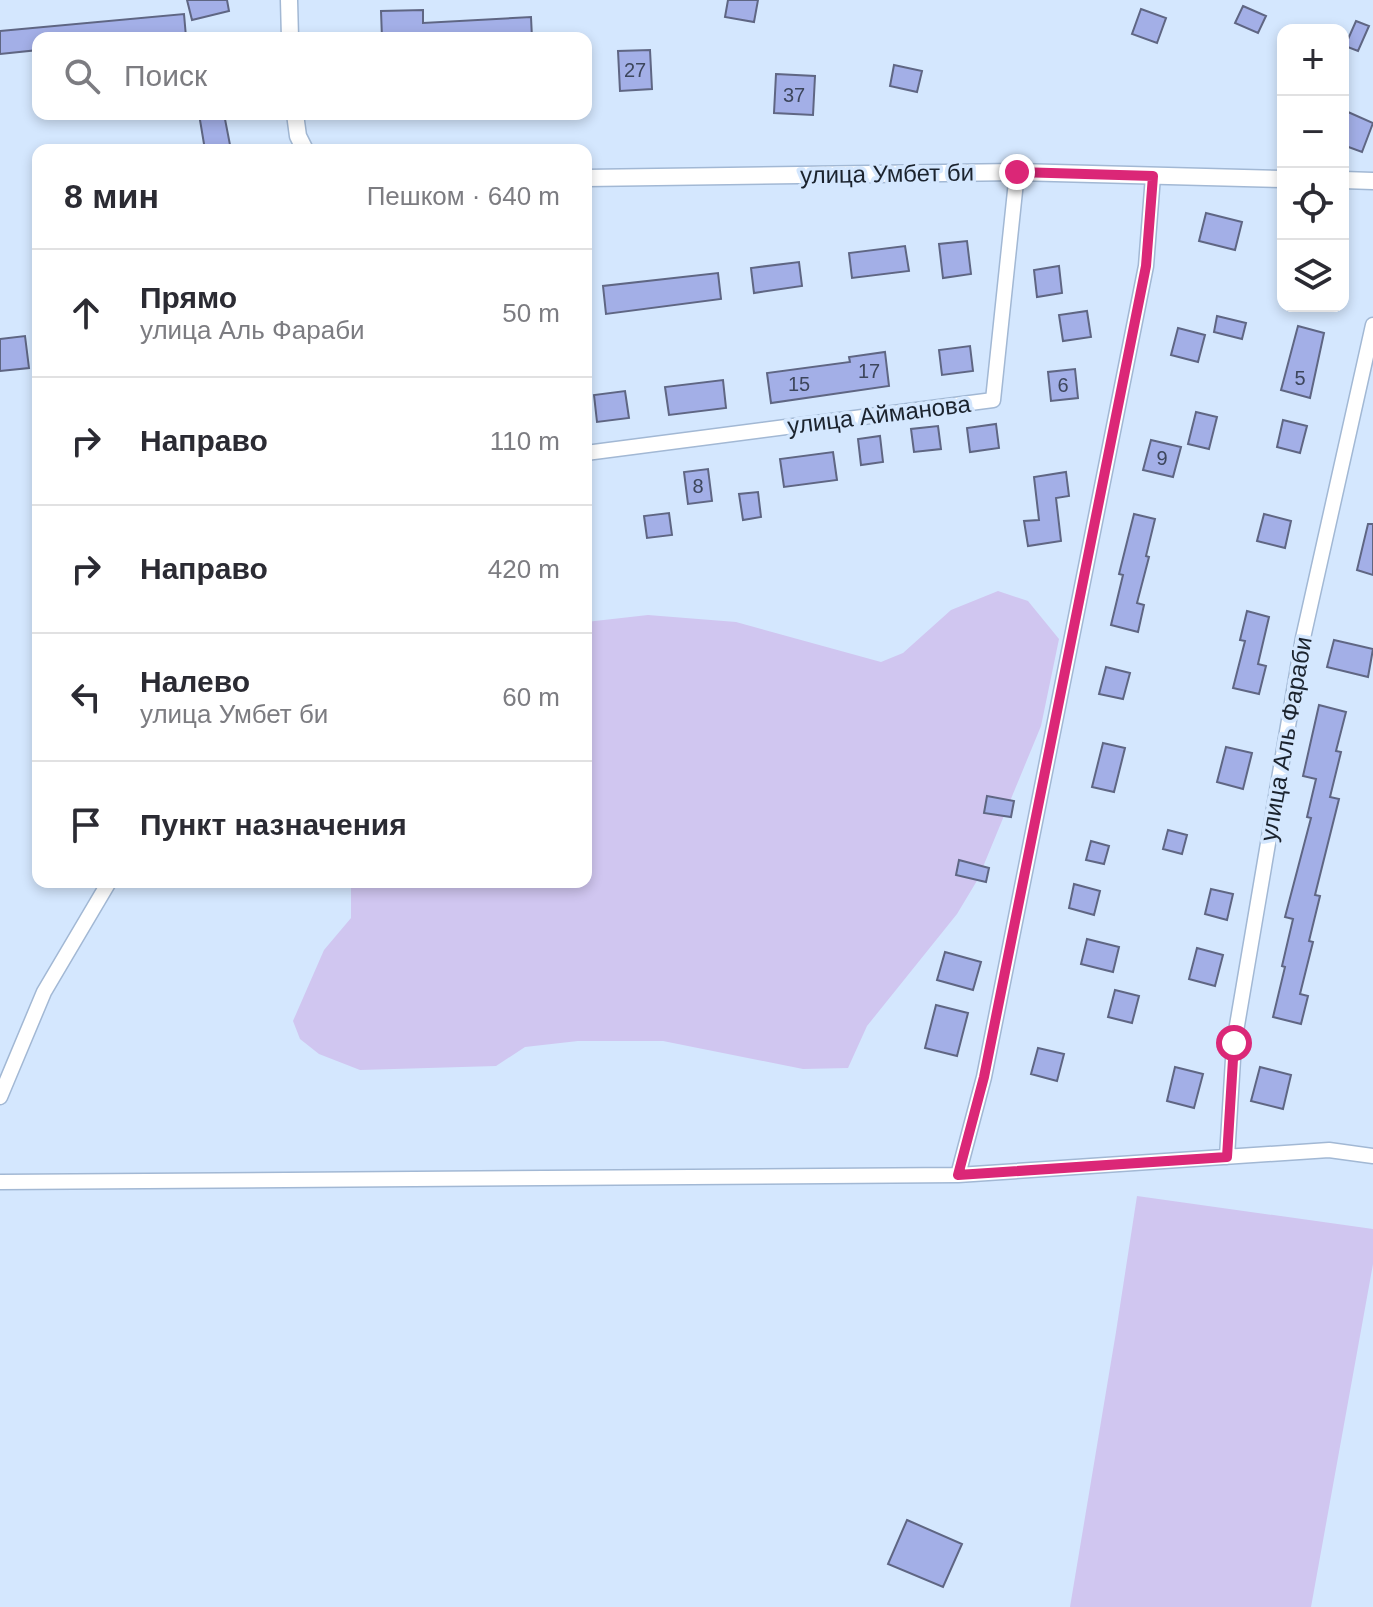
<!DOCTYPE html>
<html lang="ru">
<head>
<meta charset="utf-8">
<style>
  body { margin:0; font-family:Arial,sans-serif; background:#f7f7f7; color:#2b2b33 }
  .controls { position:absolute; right:24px; top:24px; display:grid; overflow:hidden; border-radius:16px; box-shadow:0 4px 12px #0003 }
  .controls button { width:72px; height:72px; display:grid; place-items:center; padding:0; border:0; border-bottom:2px solid #e1e1e2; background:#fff; color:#2b2b33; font:40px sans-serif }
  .stop { position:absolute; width:24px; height:24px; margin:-18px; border:6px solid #db2777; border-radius:50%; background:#fff }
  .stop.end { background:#db2777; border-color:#fff; box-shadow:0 2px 8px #0008 }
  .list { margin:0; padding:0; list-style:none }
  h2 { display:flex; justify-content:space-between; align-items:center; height:104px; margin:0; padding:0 32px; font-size:34px }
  h2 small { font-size:26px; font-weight:400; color:#7c7c81 }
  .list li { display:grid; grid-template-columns:52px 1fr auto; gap:24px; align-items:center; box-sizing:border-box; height:128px; padding:0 32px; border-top:2px solid #e1e1e2 }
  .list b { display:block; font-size:30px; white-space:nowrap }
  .list p { margin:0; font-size:26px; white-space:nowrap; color:#7c7c81 }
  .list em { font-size:26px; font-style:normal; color:#7c7c81 }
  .icon { flex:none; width:44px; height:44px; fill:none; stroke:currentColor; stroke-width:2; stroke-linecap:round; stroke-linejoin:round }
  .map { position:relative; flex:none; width:1373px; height:1607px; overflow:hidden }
  .search { position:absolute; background:#fff; box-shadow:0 4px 12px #0003; left:32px; top:32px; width:560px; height:88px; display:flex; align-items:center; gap:20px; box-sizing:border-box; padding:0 28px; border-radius:16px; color:#7c7c81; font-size:30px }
  .panel { position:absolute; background:#fff; box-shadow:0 4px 12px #0003; left:32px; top:144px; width:560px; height:744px; border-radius:16px }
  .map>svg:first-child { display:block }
  .green { fill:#d0c6f0 }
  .building { fill:#a3afe7; stroke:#5f6683; stroke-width:2 }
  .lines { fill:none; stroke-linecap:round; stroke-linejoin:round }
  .minor-casing { stroke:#a2b8d4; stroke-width:17 }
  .tertiary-casing { stroke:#a2b8d4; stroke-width:19 }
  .minor { stroke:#fff; stroke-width:14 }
  .tertiary { stroke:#fff; stroke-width:16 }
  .route { stroke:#db2777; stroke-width:10 }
  .labels { text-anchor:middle; stroke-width:7; stroke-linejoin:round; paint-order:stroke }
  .number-label { font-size:20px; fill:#3d465c }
  .street-label { font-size:24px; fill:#1b232e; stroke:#d4e7fe }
</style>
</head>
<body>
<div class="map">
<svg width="1373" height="1607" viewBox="0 0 1373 1607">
  <rect width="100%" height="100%" fill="#d4e7fe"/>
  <path class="green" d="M998,591L1028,601L1059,639L1041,726L978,879L957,914L867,1026L848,1068L803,1069L663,1041H578L525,1047L496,1066L360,1070L319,1054L300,1039L293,1021L324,950L351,918V882H586V622L648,615L736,622L881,662L903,653L951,610Z
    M1137,1196L1373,1229V1264L1311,1607H1070L1116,1332Z"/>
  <path class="building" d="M187,0H227L229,11L192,20Z
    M728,0H758L754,22L725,17Z
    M1243,6L1266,16L1258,33L1235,23Z
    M1141,9L1166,18L1157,43L1132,34Z
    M423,10V23L531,17L532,38H382L381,11Z
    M184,14L186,37L38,38V50L0,54V31Z
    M1356,21L1369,26L1358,51L1345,46Z
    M650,50L652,89L620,91L618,51Z
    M894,65L922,71L917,92L890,86Z
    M776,74L815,76L813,115L774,113Z
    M1348,112L1373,123L1362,152L1343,145V124Z
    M199,114H224L231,150H205Z
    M1206,213L1242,222L1235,250L1199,241Z
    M967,241L971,274L943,278L939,244Z
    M905,246L909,271L852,278L849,253Z
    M799,262L802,286L754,293L751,268Z
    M1059,266L1062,293L1037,297L1034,270Z
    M718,273L721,299L606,314L603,286Z
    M1087,311L1091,337L1063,341L1059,315Z
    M1217,316L1246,323L1242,339L1214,332Z
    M1298,326L1324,333L1310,398L1281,390Z
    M1178,328L1205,335L1198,362L1171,355Z
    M25,336L29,368L0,371V339Z
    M970,346L973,371L942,375L939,350Z
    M885,352L889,386L771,403L767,373L850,362L849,357Z
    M1075,369L1078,398L1051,401L1048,372Z
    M723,380L726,408L669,415L665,387Z
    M625,391L629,418L597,422L594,395Z
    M1196,412L1217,417L1209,449L1188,444Z
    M1283,420L1307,426L1300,453L1277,447Z
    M996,424L999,448L970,452L967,428Z
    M938,426L941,449L914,452L911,429Z
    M880,436L883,462L861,465L858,439Z
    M1151,440L1181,447L1173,477L1143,470Z
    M833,452L837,480L784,487L780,459Z
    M708,469L712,501L688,504L684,472Z
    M1066,472L1069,496L1056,498L1061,541L1028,546L1024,521L1039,520L1034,477Z
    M758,492L761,517L743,520L739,494Z
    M669,513L672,535L647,538L644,516Z
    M1134,514L1155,519L1146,556L1149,557L1137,603L1144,605L1138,632L1111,625L1123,575L1119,574Z
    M1264,514L1291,521L1285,548L1257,541Z
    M1368,524H1373V575L1357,570Z
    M1247,611L1269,617L1258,664L1266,666L1259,694L1233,688L1245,641L1240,640Z
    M1334,640L1373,649L1368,677L1327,667Z
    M1106,667L1130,673L1123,699L1099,694Z
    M1319,705L1346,712L1336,751L1341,752L1330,797L1339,799L1315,895L1320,896L1309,941L1313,942L1300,994L1308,996L1301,1024L1273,1017L1285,967L1282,966L1293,919L1285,917L1311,818L1307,817L1316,779L1303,776Z
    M1103,743L1125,748L1114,792L1092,787Z
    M1226,747L1252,753L1243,789L1217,782Z
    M987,796L1014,801L1011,817L984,813Z
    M1168,830L1187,835L1182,854L1163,849Z
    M1091,841L1109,846L1104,864L1086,860Z
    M959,860L989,868L986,882L956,875Z
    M1074,884L1100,891L1094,915L1069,908Z
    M1211,889L1233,894L1227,920L1205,914Z
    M1087,939L1119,947L1113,972L1081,964Z
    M1197,948L1223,955L1215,986L1189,979Z
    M945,952L981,962L973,990L937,980Z
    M1115,990L1139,996L1132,1023L1108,1017Z
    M936,1005L968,1013L957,1056L925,1048Z
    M1038,1048L1064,1054L1057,1081L1031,1074Z
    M1175,1067L1203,1074L1194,1108L1167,1101Z
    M1260,1067L1291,1075L1283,1109L1251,1101Z
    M907,1520L962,1544L943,1587L888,1564Z"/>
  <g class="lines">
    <g class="minor-casing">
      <path id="minor" d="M586,453L993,400L1017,172
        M0,1097L44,992L109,882
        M1227,1157L1234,1043L1303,638L1373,325
        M958,1175L984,1077L1146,266L1153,176
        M0,1182L958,1175L1329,1150L1373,1156"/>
    </g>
    <g class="tertiary-casing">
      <path id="tertiary" d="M289,0L290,38
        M295,114L298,136L305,150
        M586,178L1017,172L1283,179
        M1343,180L1373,181"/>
    </g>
    <use href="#minor" class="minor"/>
    <use href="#tertiary" class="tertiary"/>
  </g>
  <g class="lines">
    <path class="route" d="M1017,172L1153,176L1146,266L984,1077L958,1175L1227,1157L1234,1043"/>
  </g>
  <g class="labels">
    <g class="number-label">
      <text x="635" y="77">27</text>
      <text x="794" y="102">37</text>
      <text x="869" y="378">17</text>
      <text x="1300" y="385">5</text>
      <text x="799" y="391">15</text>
      <text x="1063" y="392">6</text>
      <text x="1162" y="465">9</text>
      <text x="698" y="493">8</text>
    </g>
    <g class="street-label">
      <text transform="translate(887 174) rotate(-1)" y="8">улица Умбет би</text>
      <text transform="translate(879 415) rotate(-7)" y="8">улица Айманова</text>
      <text transform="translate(1286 739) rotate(-80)" y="8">улица Аль Фараби</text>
    </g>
  </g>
</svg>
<div class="controls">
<button>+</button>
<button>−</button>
<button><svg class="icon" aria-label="locate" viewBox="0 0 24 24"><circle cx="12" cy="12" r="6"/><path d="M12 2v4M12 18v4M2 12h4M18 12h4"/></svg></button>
<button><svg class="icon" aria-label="layers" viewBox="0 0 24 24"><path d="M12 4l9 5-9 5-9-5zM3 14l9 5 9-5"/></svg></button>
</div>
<div class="stop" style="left:1234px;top:1043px"></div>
<div class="stop end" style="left:1017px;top:172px"></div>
<div class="search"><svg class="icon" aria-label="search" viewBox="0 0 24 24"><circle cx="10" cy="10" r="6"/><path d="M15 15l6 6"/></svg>Поиск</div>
<section class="panel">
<h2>8 мин<small>Пешком · 640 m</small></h2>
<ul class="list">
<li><svg class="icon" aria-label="ahead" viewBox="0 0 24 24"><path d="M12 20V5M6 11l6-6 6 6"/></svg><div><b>Прямо</b><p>улица Аль Фараби</p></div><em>50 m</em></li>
<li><svg class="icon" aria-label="right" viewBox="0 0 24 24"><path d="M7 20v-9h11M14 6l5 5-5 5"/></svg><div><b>Направо</b></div><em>110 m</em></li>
<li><svg class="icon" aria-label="right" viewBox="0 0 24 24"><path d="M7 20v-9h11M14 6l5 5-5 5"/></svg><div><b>Направо</b></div><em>420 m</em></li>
<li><svg class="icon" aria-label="left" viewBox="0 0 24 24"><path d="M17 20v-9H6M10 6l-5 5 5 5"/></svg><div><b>Налево</b><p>улица Умбет би</p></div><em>60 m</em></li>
<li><svg class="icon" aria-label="arrive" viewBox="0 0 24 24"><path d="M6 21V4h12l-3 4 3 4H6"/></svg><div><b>Пункт назначения</b></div></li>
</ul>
</section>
</div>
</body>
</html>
